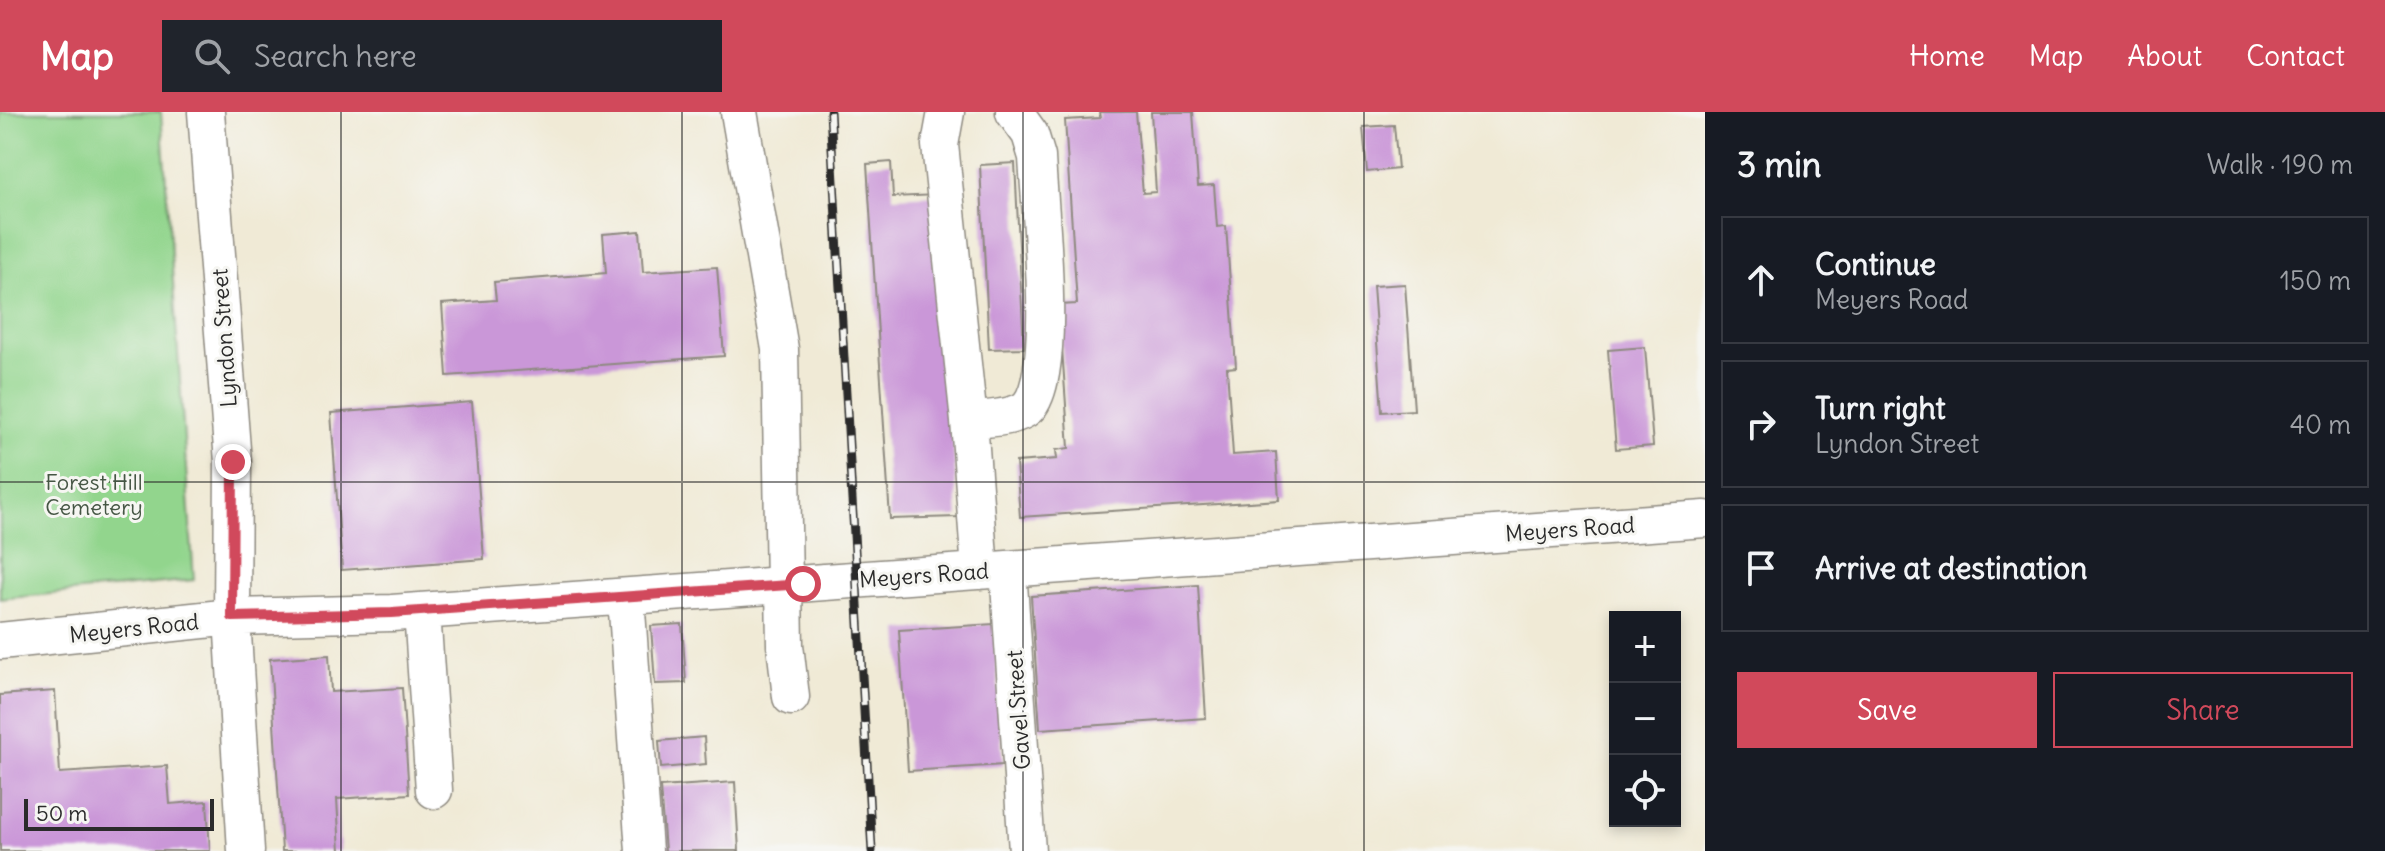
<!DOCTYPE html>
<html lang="en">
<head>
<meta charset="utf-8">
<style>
  body { margin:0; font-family:Delius,sans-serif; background:#20242c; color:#f1f3f6 }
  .controls { position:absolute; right:24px; bottom:24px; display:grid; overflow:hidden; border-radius:0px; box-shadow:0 4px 12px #0003 }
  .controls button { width:72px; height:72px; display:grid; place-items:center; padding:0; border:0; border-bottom:2px solid #363941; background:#171b24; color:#f1f3f6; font:40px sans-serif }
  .scale { position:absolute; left:24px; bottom:20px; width:190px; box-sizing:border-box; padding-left:8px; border:4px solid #2b2b2b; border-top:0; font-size:22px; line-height:28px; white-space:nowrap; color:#2b2b2b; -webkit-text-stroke:6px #f6f6f2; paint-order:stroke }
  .stop { position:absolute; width:24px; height:24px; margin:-18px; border:6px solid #d1495b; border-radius:50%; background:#fff }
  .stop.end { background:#d1495b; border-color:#fff; box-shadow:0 2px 8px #0008 }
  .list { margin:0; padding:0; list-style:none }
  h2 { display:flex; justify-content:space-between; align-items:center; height:104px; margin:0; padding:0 32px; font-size:34px }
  h2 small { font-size:26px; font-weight:400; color:#9ea1a6 }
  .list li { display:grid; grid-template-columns:52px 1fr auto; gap:24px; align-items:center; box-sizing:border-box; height:128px; margin:0 16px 16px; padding:0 16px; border:2px solid #363941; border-radius:0px }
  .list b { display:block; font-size:30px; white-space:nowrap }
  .list p { margin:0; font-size:26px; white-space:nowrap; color:#9ea1a6 }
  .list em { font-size:26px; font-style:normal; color:#9ea1a6 }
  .actions { display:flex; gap:16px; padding:24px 32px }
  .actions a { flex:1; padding:18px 0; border:2px solid #d1495b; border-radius:0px; text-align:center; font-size:28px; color:#d1495b }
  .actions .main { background:#d1495b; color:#fff }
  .icon { flex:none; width:44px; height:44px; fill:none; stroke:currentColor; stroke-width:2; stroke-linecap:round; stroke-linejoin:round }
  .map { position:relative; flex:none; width:1705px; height:739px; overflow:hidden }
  header { display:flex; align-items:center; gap:48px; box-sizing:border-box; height:112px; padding:0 40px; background:#d1495b; color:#fff }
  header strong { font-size:38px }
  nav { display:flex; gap:44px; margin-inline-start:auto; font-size:28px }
  .search { width:560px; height:72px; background:#20242c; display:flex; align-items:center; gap:20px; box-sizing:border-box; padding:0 28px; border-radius:0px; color:#9ea1a6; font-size:30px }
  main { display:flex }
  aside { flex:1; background:#171b24 }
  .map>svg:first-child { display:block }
  .green { fill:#92d58d; stroke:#5e805c; stroke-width:2 }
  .building { fill:#ca97d8 }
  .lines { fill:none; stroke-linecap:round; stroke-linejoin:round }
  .minor-casing { stroke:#8e8a80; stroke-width:39 }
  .minor { stroke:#fff; stroke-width:36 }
  .rail-casing { stroke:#2b2b2b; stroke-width:9 }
  .rail { stroke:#f6f6f2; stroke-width:6; stroke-dasharray:18; stroke-linecap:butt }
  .route { stroke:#d1495b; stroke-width:10 }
  .grid { fill:none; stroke:#2b2b2b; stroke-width:2; stroke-opacity:0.55 }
  .labels { text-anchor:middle; stroke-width:6; stroke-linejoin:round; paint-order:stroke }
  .street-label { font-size:22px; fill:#2b2b2b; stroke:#f6f6f2 }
  .park-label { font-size:22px; fill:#455644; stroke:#f6f6f2 }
</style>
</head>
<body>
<header>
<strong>Map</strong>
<div class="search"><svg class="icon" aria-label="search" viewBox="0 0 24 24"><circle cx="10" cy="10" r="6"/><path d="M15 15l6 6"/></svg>Search here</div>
<nav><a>Home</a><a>Map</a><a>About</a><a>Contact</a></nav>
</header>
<main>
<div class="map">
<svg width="1705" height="739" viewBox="0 0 1705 739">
  <rect width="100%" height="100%" fill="#f6f6f2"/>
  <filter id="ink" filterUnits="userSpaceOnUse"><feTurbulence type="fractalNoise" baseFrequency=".0125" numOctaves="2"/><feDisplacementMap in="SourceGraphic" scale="16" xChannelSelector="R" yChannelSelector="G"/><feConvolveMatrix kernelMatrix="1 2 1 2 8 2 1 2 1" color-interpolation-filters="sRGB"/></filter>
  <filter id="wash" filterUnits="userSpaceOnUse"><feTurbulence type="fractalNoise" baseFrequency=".006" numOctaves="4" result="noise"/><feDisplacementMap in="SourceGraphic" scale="32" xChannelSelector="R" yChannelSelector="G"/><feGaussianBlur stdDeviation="1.8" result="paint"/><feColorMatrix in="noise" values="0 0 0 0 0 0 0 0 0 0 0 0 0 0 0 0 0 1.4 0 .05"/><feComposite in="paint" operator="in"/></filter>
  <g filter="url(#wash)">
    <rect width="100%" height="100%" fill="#f0ead6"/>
    <path class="green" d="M0,0H161L194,468L0,487Z"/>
    <g id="blocks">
      <path class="building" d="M1099,0H1136L1143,81L1156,80L1151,0H1193L1198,74L1214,73L1217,115L1226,114L1236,255L1227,256L1233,343L1276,340L1279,388L1020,405L1016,350L1057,347L1056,338L1069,336L1059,193L1077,192L1065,8L1100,6Z
        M1394,13L1398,57L1367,60L1363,15Z
        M891,50L893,85L937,83L958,405L890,407L867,52Z
        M1015,51L1024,236L989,237L980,53Z
        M640,119L643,160L717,155L724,244L447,264L442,192L496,188L494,170L606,161L603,122Z
        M1405,172L1414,298L1382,300L1373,174Z
        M1645,235L1653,334L1616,337L1608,238Z
        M472,290L484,447L342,458L331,301Z
        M1198,473L1206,606L1040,617L1031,484Z
        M682,512L686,571L655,572L651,514Z
        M994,512L1003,653L908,659L899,518Z
        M329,543L331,580L402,576L409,682L337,687L340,739H282L270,547Z
        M55,579L60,661L167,654L170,692L207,689L210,739H0V583Z
        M704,625L706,652L661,656L659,629Z
        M735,670L739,739H665L660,675Z"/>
    </g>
  </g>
  <g filter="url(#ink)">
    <use href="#blocks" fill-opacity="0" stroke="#8e8a80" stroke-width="2"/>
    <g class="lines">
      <g class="minor-casing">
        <path id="minor" d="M206,0L233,350L232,505L246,739
          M739,0L780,237L785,533L791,585
          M946,0L940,33L969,309L980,459
          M969,309C986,306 1015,307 1028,295C1059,262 1039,93 1037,45L1030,22L1014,0
          M1008,457L1027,739
          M626,485L644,739
          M422,499L434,678
          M0,529L232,505L392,501L1705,407"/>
      </g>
      <use href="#minor" class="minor"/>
      <g class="rail-casing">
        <path id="rail" d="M830,0L872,739"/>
      </g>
      <use href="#rail" class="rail"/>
    </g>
  </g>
  <g class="lines" filter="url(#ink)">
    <path class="route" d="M233,350L232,505L392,501L803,472"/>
  </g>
  <path class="grid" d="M341,0V739M682,0V739M1023,0V739M1364,0V739M0,370H1705"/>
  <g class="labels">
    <g class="street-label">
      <text transform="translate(224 226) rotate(-94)" y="8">Lyndon Street</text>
      <text transform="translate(1570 417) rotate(-4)" y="8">Meyers Road</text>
      <text transform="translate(924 463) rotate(-4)" y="8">Meyers Road</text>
      <text transform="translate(134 516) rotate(-6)" y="8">Meyers Road</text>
      <text transform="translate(1018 598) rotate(-94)" y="8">Gavel Street</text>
    </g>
    <g class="park-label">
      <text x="94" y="378">Forest Hill<tspan x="94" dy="25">Cemetery</tspan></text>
    </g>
  </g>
</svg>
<div class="controls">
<button>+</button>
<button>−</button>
<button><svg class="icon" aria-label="locate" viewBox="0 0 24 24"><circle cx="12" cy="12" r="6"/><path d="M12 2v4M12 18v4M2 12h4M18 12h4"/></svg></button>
</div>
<div class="scale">50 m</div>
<div class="stop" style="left:803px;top:472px"></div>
<div class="stop end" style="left:233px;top:350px"></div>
</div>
<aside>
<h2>3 min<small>Walk · 190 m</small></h2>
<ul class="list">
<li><svg class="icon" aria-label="ahead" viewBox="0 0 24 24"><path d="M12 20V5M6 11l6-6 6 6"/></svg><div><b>Continue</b><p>Meyers Road</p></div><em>150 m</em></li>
<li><svg class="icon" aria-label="right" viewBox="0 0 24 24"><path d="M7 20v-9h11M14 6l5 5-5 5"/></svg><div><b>Turn right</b><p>Lyndon Street</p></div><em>40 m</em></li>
<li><svg class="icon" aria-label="arrive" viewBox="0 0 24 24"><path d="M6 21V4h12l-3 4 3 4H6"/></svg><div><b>Arrive at destination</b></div></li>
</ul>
<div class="actions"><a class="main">Save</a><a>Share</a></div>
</aside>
</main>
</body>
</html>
